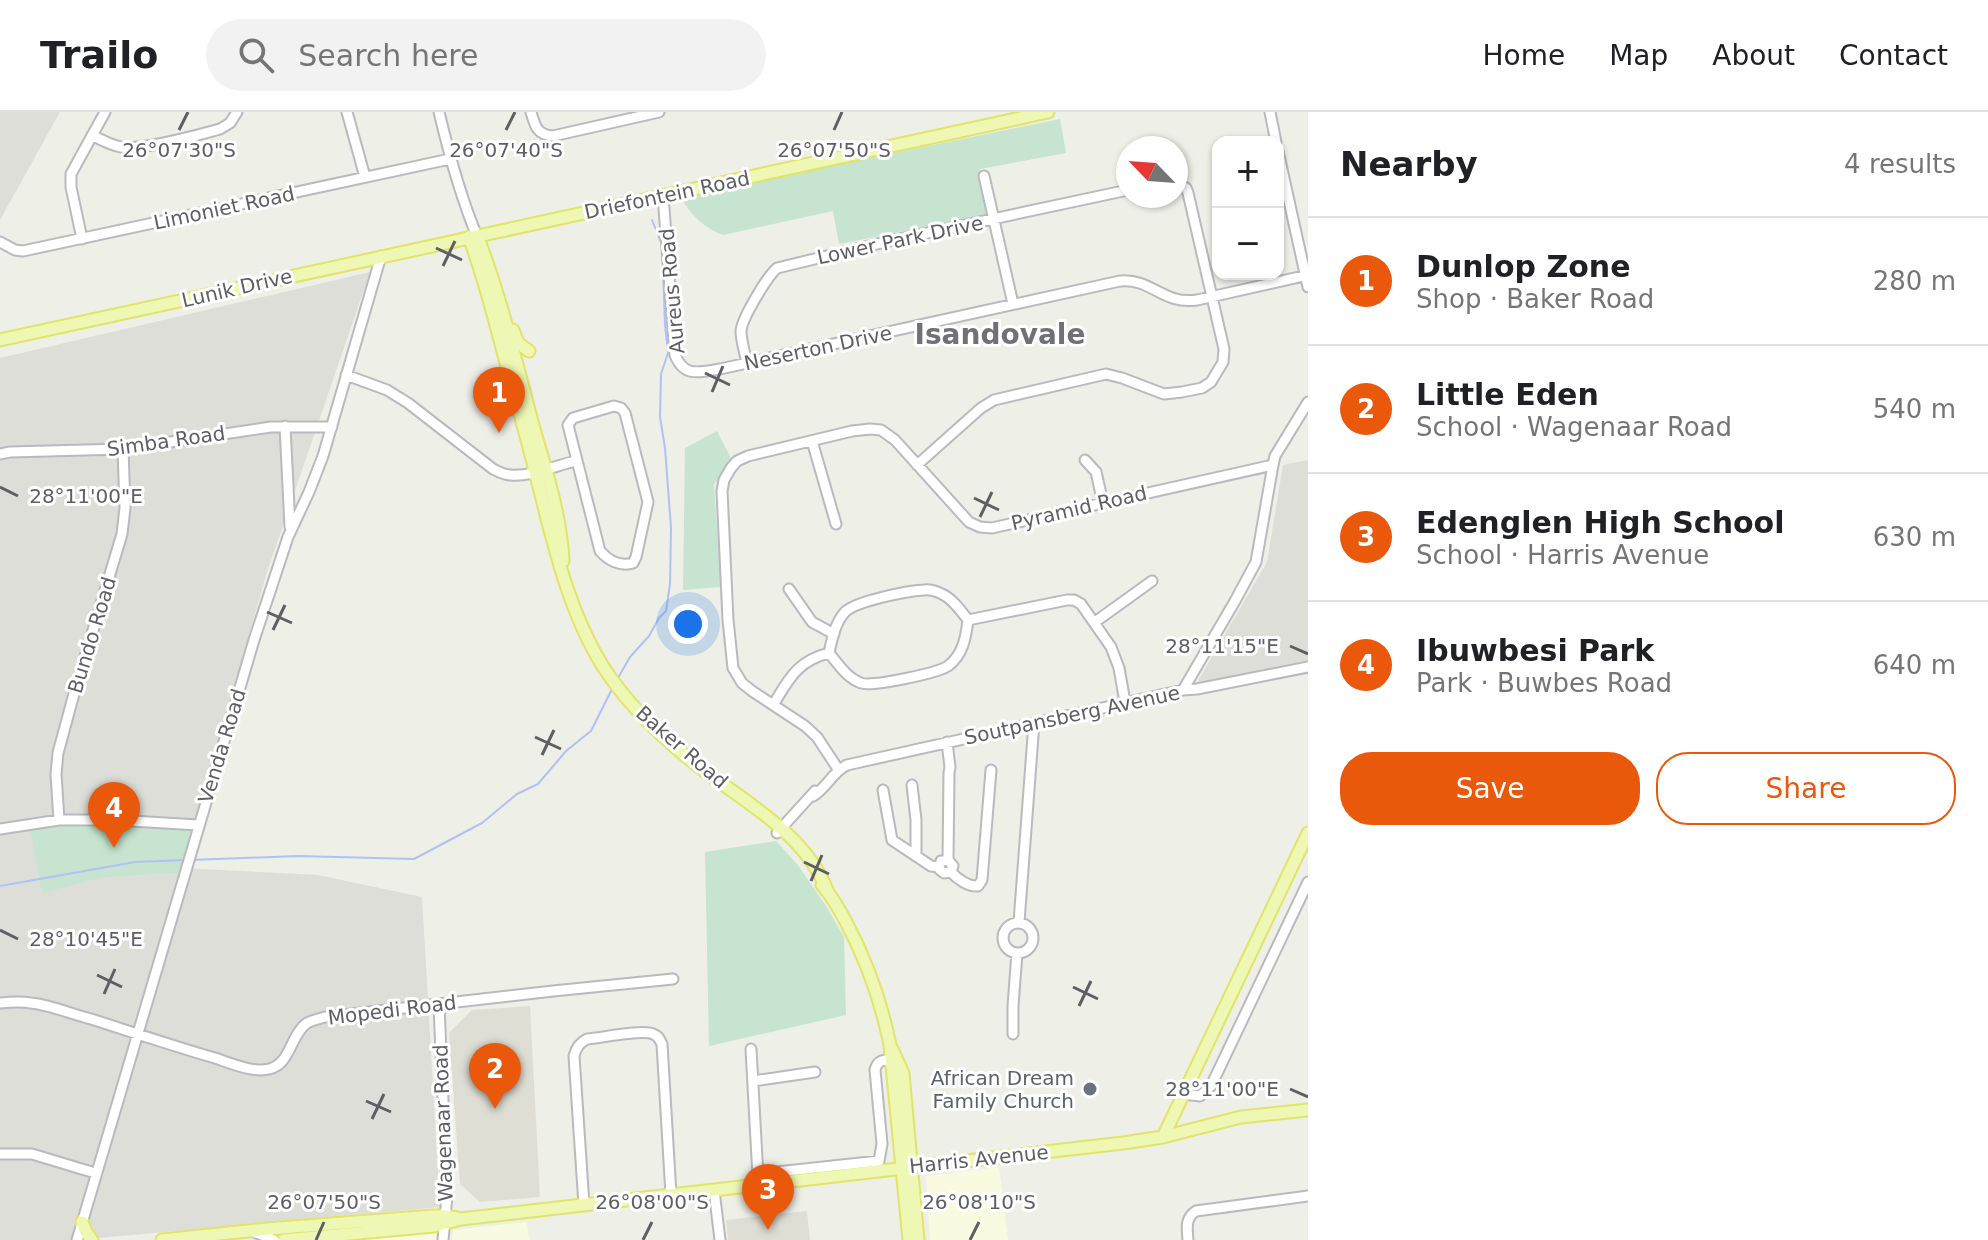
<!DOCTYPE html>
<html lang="en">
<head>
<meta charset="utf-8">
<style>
  body { margin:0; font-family:"DejaVu Sans",sans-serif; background:#f2f2f2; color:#202124 }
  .controls { position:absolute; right:24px; top:24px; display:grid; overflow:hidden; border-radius:16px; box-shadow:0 2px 6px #0004 }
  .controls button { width:72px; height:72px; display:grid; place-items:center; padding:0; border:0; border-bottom:2px solid #e0e0e0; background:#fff; color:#202124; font:40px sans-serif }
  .compass { position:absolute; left:1116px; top:24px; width:72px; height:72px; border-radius:50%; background:#fff; box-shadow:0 2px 6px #0004; rotate:295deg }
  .you { position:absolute; left:688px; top:512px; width:28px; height:28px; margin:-20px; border:6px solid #fff; border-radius:50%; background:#1a73e8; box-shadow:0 0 0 12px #1a73e833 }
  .badge { display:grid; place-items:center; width:52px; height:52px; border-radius:50%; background:#ea580c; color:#fff; font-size:26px; font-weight:700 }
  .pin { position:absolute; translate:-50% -66px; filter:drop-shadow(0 2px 4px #0008) }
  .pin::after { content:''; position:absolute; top:42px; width:28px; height:24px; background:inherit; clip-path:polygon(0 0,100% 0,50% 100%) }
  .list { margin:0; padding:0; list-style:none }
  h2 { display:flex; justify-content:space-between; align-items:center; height:104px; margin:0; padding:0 32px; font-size:34px }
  h2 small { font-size:26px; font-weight:400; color:#757577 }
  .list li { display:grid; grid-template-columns:52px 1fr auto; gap:24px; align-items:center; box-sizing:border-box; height:128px; padding:0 32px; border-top:2px solid #e0e0e0 }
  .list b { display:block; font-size:30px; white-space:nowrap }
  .list p { margin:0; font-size:26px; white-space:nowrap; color:#757577 }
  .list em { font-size:26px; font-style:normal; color:#757577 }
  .actions { display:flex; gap:16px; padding:24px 32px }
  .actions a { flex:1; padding:18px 0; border:2px solid #ea580c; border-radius:32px; text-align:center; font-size:28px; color:#ea580c }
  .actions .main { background:#ea580c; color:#fff }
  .icon { flex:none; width:44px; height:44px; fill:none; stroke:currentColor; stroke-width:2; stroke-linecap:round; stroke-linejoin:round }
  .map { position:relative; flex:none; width:1308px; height:1128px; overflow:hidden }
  header { display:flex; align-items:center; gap:48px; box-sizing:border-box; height:112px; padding:0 40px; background:#fff; border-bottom:2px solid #e0e0e0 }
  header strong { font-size:38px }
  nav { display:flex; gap:44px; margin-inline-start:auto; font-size:28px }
  .search { width:560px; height:72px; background:#f2f2f2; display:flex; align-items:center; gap:20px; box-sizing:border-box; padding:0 28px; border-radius:44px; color:#757577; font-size:30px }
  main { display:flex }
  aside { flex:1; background:#fff }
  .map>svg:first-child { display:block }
  .commercial { fill:#f9fbe0 }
  .industrial { fill:#deded9 }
  .education { fill:#deded5 }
  .green { fill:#c6e4cf }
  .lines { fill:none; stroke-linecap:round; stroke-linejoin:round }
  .stream { stroke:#afc2f7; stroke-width:2 }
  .minor-casing { stroke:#b9b9bf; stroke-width:13 }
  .major-casing { stroke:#e2e46a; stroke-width:15 }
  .minor { stroke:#fff; stroke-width:9 }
  .major { stroke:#eef7b3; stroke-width:11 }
  .ticks { fill:none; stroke:#5e5f65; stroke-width:3 }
  .worship-dot { fill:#6b7280; stroke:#fff; stroke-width:3 }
  .labels { text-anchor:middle; stroke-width:6; stroke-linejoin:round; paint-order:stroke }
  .street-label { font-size:20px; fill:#5e5f65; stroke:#fff }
  .worship-label { font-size:20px; fill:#5b616d; stroke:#fff; text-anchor:end }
  .district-label { font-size:28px; font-weight:bold; fill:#6f7177; stroke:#fff }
  .ticks-label { font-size:20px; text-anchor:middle; fill:#5e5f65; stroke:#fff; stroke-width:6; stroke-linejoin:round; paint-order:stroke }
</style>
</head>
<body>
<header>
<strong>Trailo</strong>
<div class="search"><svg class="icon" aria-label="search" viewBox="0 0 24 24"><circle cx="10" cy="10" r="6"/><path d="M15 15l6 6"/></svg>Search here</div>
<nav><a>Home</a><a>Map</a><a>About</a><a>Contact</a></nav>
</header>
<main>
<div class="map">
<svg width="1308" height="1128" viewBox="0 0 1308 1128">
  <rect width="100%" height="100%" fill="#eeefe7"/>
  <path class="commercial" d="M999,1055L1008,1128H930L926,1064Z
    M527,1110L529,1128H452L453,1118Z
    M439,1117L440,1128H332Z"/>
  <path class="industrial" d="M0,0H60L0,108Z
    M370,160L267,460L182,756L318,763L422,785L440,1095L76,1128H0V246Z
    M1308,348V548L1196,572L1267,450L1283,353Z"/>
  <path class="education" d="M530,894L540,1085L480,1090L460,1072L449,921L472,898Z
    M807,1099L810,1128H728L726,1108Z"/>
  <path class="green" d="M1060,7L1066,41L980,57L990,102L839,132L833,99L723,123C702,115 692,103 680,85Z
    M717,319L731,346L714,373L721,475L683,478L685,336Z
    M131,704L203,711L188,760L103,765L42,781L29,711L60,706Z
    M776,729L797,752L826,794L844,825L846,903L709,934L705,740Z"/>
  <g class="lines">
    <path class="stream" d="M618,566L630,545L649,524L659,506L666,499L670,472L671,416L665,336L660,305L661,262L668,241L665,212L662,133L652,108
      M191,748L298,744L414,747L482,711L517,682L538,672L566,639L591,619L613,575
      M0,774L135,750L185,748"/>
    <g class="minor-casing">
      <path id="minor" d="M347,0L365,65
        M439,0C449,42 460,84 477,124
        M531,0C535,14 537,23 553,24L659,0
        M1270,0L1276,30
        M92,23C101,28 111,33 121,35C141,39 198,23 220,17L230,11L237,0
        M1278,39L1308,175
        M984,64L1013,192
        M663,83L675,243C684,266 700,260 720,257L1120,169C1152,166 1162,193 1197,188L1308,163
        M82,127L71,75V62L105,0
        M0,130L15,138L23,139L450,47
        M747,251C745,241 741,229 741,219C742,206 767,165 777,156L885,130L1128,78
        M346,263L387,278L408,291L493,357C499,360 504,363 511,363C530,365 557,353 576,349
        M614,294L621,296L625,301L648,390L636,445L633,451C620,455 608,448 600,439L568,313L573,306Z
        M285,314L290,415
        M812,329L836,412
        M0,342L10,340L123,337L271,315H332
        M1085,348L1096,360L1103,391
        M917,353L981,296L994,288L1106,262L1122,266L1164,282L1182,280L1202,276L1211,270L1223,250L1224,237L1188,81L1186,76L1176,70
        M789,477L812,510L834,522
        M968,508L1067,488H1074L1081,492L1111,535L1119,556L1125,590
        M1095,510L1152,469
        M829,541C838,552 847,566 861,571C872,575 938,561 948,554C963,543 966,525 968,508
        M829,541C832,527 835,511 845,500C856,489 907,479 924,478C930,477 936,479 942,482C953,487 961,499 968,508
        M1183,578L1235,489L1256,450L1273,353
        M773,593C789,567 797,549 829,541
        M947,630L950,655L949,661L948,748L953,754L951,760L944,761L939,757L941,749L948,748
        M838,657L817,625L805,614L752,579L742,571L733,556L728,508L722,379L724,368L731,356L737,349L748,344L852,319L870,317L881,318L895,328L969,410L980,415L992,416L1273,353L1275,344L1308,290
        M912,673L916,708V743
        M883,678L892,728L931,754L939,755
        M813,684C827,676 832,660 847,653L1183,578L1197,577L1308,555
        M59,708L56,662L58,641L75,578L122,422L125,396L123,337
        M0,717L59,708H115L198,713
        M777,721L815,679
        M951,760C957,767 969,775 978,774L982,768L991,658
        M1019,810L1034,611
        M1003 826a15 15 0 1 1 30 0a15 15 0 1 1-30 0Z
        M0,891C10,890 21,889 31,891C51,893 71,902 91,907C132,920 173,934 215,946C230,951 253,961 269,957C291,952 290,923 307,911C313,908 319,907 325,905L553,879L673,867
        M439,893L447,1084L443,1128
        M1013,922V894L1017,841
        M751,937L758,1065
        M753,969L815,960
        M1183,982L1200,984L1211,974L1308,770
        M0,1042H32L95,1061
        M758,1062L879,1049L882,1032L875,958C877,949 882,948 890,948
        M714,1078L720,1128
        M584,1093L574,944C576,936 579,931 587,927C601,926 643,917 653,922C659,924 659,927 662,932L671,1083
        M254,1120L274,1128
        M77,1128L254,528L288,425L309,380L323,344L381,144
        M1188,1128C1187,1116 1185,1106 1196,1099L1308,1084"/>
    </g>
    <g class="major-casing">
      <path id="major" d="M469,125C484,165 494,206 505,247C515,285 526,322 535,359C552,425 566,494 602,553C627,592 662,626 698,654C744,690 805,721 827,778
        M478,126C501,186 516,249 532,310C545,356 561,402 563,449
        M513,218L518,231L529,239
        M0,228L1048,0
        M822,773C832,784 839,797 846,810C867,849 881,889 890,933L909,1128
        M892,937L903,961L918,1128
        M1163,1025L1308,721
        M82,1110L86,1120L92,1128
        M162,1128L267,1117L433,1104H445L457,1106
        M284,1128L434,1114L461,1107L1123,1031L1163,1025L1241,1005L1308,998"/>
    </g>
    <use href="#minor" class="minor"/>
    <use href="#major" class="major"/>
  </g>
  <path class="ticks" d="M179,18L188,0M506,18L515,0M834,18L842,0M436,136L462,148M443,154L455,129M705,261L730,273M712,280L723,254M0,375L18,384M974,386L999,398M980,405L992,380M267,500L292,511M273,518L285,493M1290,534L1308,542M535,625L561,637M542,643L554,618M804,750L829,762M811,769L822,743M0,818L18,827M97,863L122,875M1073,875L1098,887M104,882L115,857M1079,894L1091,869M1290,977L1308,985M366,989L391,1000M372,1007L384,982M316,1128L324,1110M643,1128L652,1110M970,1128L979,1110"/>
  <circle class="worship-dot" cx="1090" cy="977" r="8"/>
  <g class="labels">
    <g class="street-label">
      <text transform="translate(667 83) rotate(-12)" y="7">Driefontein Road</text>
      <text transform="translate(224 96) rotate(-12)" y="7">Limoniet Road</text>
      <text transform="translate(900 128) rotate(-12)" y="7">Lower Park Drive</text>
      <text transform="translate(237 176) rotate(-13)" y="7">Lunik Drive</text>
      <text transform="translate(672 179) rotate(-95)" y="7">Aureus Road</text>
      <text transform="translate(818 236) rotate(-12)" y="7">Neserton Drive</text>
      <text transform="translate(166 329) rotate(-8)" y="7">Simba Road</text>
      <text transform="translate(1079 396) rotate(-13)" y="7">Pyramid Road</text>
      <text transform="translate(92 523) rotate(-73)" y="7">Bundo Road</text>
      <text transform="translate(1072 603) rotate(-12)" y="7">Soutpansberg Avenue</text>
      <text transform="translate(222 634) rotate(-73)" y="7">Venda Road</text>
      <text transform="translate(682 635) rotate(41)" y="7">Baker Road</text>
      <text transform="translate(392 898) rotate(-7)" y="7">Mopedi Road</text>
      <text transform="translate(443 1011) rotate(-92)" y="7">Wagenaar Road</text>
      <text transform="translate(979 1047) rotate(-6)" y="7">Harris Avenue</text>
    </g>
    <g class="worship-label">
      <text x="1074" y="973">African Dream<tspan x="1074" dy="23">Family Church</tspan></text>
    </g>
    <g class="district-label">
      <text x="1000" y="232">Isandovale</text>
    </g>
  </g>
  <g class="ticks-label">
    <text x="179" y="45">26°07'30"S</text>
    <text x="506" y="45">26°07'40"S</text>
    <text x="834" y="45">26°07'50"S</text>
    <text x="86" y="391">28°11'00"E</text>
    <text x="1222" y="541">28°11'15"E</text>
    <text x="86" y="834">28°10'45"E</text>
    <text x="1222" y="984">28°11'00"E</text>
    <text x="324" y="1097">26°07'50"S</text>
    <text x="652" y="1097">26°08'00"S</text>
    <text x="979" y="1097">26°08'10"S</text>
  </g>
</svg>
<div class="controls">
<button>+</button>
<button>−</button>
</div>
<svg class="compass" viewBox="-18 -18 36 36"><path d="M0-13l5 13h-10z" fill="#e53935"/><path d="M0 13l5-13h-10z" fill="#757577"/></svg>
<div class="you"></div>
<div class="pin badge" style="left:499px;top:321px">1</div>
<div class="pin badge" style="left:495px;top:997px">2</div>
<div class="pin badge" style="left:768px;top:1118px">3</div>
<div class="pin badge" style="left:114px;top:736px">4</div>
</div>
<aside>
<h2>Nearby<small>4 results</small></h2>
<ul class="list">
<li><span class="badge">1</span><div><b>Dunlop Zone</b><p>Shop · Baker Road</p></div><em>280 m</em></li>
<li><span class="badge">2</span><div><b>Little Eden</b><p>School · Wagenaar Road</p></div><em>540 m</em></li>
<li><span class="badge">3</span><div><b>Edenglen High School</b><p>School · Harris Avenue</p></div><em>630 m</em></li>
<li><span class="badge">4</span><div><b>Ibuwbesi Park</b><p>Park · Buwbes Road</p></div><em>640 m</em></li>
</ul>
<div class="actions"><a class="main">Save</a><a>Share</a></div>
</aside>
</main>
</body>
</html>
